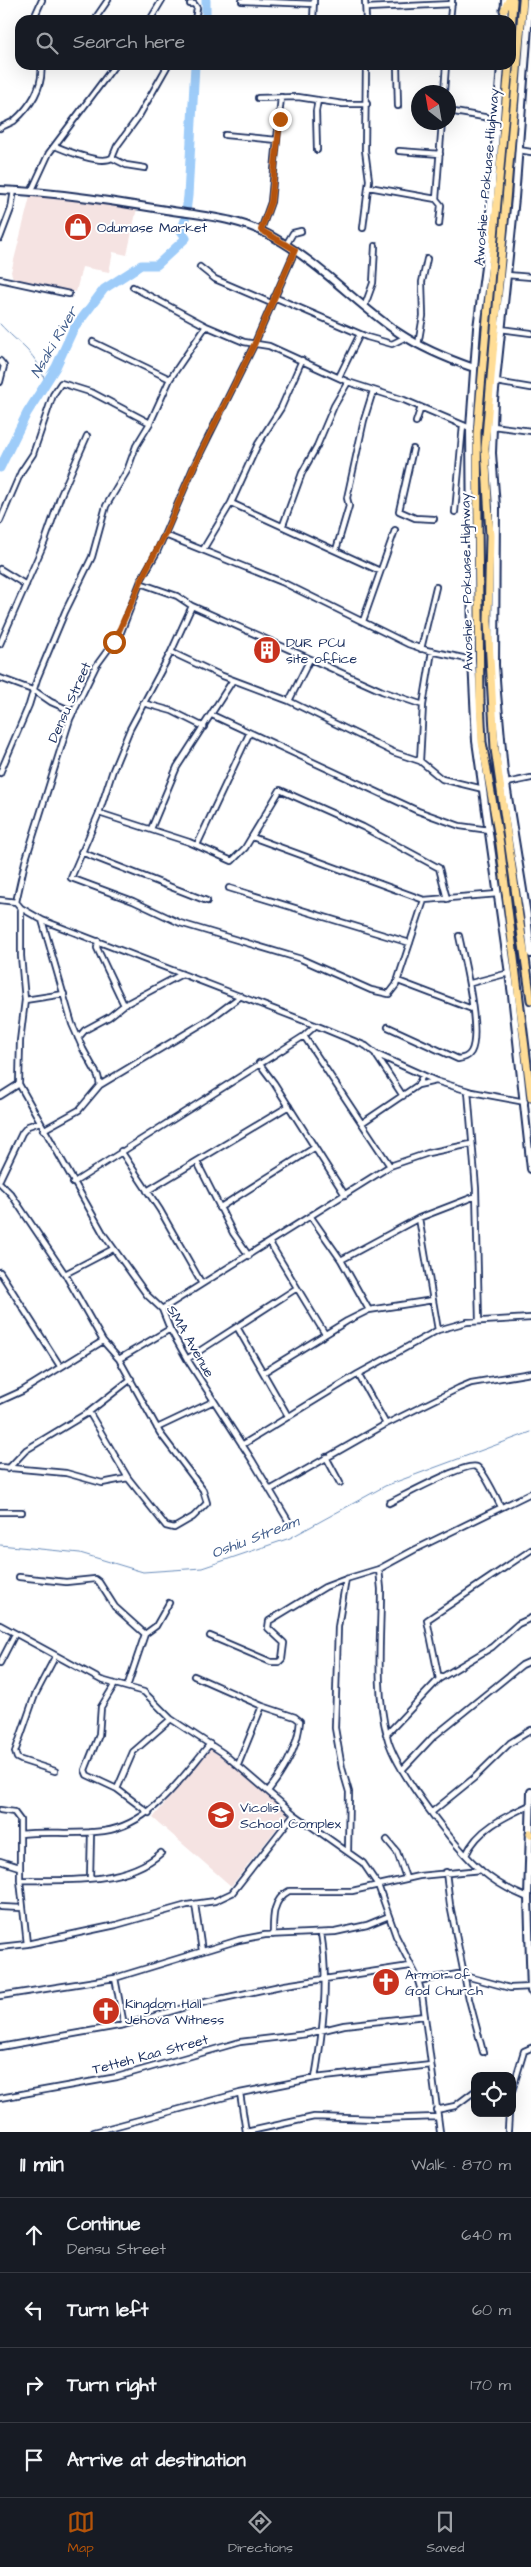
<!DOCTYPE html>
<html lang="en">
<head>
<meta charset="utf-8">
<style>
  body { margin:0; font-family:"Architects Daughter",sans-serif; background:#242831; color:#f1f3f6 }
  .controls { position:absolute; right:15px; bottom:15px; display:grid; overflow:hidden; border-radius:10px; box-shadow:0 5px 20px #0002 }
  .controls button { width:45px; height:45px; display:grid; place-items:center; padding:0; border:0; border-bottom:1px solid #363941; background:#171b24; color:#f1f3f6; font:25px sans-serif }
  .compass { position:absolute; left:411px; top:85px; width:45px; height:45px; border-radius:50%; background:#171b24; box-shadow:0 5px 20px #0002; rotate:329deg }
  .stop { position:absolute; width:15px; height:15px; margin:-11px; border:4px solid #b45309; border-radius:50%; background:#fff }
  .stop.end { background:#b45309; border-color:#fff; box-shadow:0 1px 5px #0008 }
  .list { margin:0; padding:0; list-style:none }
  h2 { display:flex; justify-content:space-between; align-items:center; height:65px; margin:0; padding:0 20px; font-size:21px }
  h2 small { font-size:16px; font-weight:400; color:#9ea1a6 }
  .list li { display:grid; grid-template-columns:32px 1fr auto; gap:15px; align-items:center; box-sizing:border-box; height:75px; padding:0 20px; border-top:1px solid #363941 }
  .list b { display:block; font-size:19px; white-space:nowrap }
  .list p { margin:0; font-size:16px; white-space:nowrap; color:#9ea1a6 }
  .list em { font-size:16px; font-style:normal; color:#9ea1a6 }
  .icon { flex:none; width:28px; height:28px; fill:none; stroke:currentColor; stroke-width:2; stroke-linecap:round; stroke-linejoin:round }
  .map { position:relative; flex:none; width:531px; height:2132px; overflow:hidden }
  .search { position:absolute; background:#171b24; box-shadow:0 5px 20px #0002; left:15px; right:15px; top:15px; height:55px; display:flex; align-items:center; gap:12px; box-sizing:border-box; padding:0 18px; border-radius:15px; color:#9ea1a6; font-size:19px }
  .sheet { height:365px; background:#171b24 }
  nav { display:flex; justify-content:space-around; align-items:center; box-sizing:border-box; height:70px; border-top:1px solid #363941; background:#171b24; font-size:14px; color:#9ea1a6 }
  nav a { display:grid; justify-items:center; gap:2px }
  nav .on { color:#b45309 }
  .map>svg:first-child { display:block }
  .built { fill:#f5e3e2 }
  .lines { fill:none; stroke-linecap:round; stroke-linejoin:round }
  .stream { stroke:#6a8dbb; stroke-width:1 }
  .river { stroke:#9eccf9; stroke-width:9 }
  .street-casing { stroke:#1b2f5e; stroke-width:8 }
  .secondary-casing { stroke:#1b2f5e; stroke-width:10 }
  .primary-casing { stroke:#1b2f5e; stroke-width:11 }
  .street { stroke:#fff; stroke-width:4.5 }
  .secondary { stroke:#fff; stroke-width:6 }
  .primary { stroke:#ffdd96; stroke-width:7 }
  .route { stroke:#b45309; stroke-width:6 }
  .labels { text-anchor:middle; stroke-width:4; stroke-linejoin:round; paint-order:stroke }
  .street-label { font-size:14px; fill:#1b2f5e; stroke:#fff }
  .poi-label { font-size:14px; fill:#1b2f5e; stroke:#fff; text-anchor:start }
  .water-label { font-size:15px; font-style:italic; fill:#425e8c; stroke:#fff }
</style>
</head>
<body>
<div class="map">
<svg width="531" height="2132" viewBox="0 0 531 2132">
  <rect width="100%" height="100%" fill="#fff"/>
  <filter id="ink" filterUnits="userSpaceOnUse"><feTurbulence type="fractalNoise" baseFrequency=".02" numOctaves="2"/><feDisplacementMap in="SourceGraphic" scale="10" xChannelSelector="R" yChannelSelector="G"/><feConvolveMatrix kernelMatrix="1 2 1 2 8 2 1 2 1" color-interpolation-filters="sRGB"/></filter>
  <g filter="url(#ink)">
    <path class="built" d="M31,193L137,208L127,255L113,252L109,272L82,267L76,292L13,278L11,272Z
      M210,1747L289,1813L231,1886L153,1818Z"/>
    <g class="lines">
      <path class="stream" d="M0,324C19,345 38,353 45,382
        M0,1545L80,1553L143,1572L202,1568L290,1538L385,1486L531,1432"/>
      <path class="river" d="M206,0V20
        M0,468L27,413L56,367L73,330L104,289L141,265H157L186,238L181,231L185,220L188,196L195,65"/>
      <g class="street-casing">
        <path id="street" d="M365,0L366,20
          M242,1L314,4
          M190,4H194L197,8L195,20
          M367,8L452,4
          M97,16L108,0
          M33,20L42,0
          M150,20L162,0
          M313,20L314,0
          M450,20L452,0
          M397,65L398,106
          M444,92L446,65
          M258,98L298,97L343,104H367
          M448,111L496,119
          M0,128C4,125 9,124 14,121C30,107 44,87 41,65
          M225,135L277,140
          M55,146C67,151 100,165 112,158L117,146L139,116L168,65
          M317,150L316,111L318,100
          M519,150L531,152
          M399,151L440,154
          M112,158L126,165L145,168
          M369,187L436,199
          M31,192L49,153L115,65
          M439,224L441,205L436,199L442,122
          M363,228L369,180L365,150L366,65
          M261,230L271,202L281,97
          M0,238L11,209L14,190
          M286,245L293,233L301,231
          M200,267L215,279L271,303
          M507,275L531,277
          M0,279L69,294
          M133,287L206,326L244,342L269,346L348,382L404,400L470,428
          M274,297L367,337L392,344L406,337
          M365,305L373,283L375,246
          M500,329L531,333
          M93,342L170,379
          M418,345L423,316L422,282L427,259
          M0,361L4,366L0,382
          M339,377L360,334
          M496,382L531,388
          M416,422L421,407
          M493,426L531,431
          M413,449L399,511L415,518L434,519
          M231,503L380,571
          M455,512L463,425
          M0,521L21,472L33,454L53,395L61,383L93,393L150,423
          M283,525L302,473L317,446L334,406L348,382
          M165,535L282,582L408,644L426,650L472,660
          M204,548L231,503L258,444L281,408L302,360
          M336,550L349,506L347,498L364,420L373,391
          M0,569L26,585
          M140,583L177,596L192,606L382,691L423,705
          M192,606L171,652L130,729L113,770L99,813L71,878L133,901L180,923L301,959L371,990L389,994L396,985L424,900
          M363,621L395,530
          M0,644L45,541L61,495L87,436
          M421,649L436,587
          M171,652L220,675L289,701L393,752L420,761L442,779L483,789
          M0,678L35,691L51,702L74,712
          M289,701L310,659
          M143,703L172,711L204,727
          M212,715L418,811L460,826L489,830
          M420,761L423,705L432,651
          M0,773L29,705L37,679L65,612L92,557L106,506L127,471L136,446L150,423L170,379L206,326
          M507,783L531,778
          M99,813L189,842L232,861L245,848L280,790L363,827L439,868L447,899
          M151,829L177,767L233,680
          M252,837L424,900L498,894
          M197,845L249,734
          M81,852L207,901
          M229,888L410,943
          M0,900L16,902
          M16,902L25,862L70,719L96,666L121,632L142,578L157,552L194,466L254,345L295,251
          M16,902L21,908L42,920L72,1024L83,1049L98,1076L100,1085L79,1110L43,1130
          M21,908V956L25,1000L64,994
          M42,920L320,1027L366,1046L376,1054L436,1081L472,1092L525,1102
          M98,941L97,948L124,1005
          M398,981L472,1009
          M471,983L509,973
          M388,1027L458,1059C464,1058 468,1057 471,1052C482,1033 464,959 459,936
          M304,1036L390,1166
          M78,1038L85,1030L109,1017L124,1005L182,974
          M376,1055L403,1096
          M259,1063L274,1083L345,1195
          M19,1084L20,1041L25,1000
          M100,1085L210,1019L241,996
          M418,1085L436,1081
          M468,1091L476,1189L479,1321
          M0,1096L19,1084L104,1235L147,1295L162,1309L170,1329L187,1359L252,1460L289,1522
          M362,1123L418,1085L423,1075
          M121,1151L160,1210L202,1284
          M197,1162L233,1233L249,1256
          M0,1179L22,1133L28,1126L40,1122
          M0,1183L11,1194L65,1274L103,1341L119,1359L160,1433L203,1490L207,1503L193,1517L174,1528L166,1526L128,1478L89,1412
          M73,1183L304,1036L315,1026
          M147,1191L289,1106
          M219,1208L314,1148
          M311,1217L341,1260L369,1310
          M419,1218L438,1330
          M270,1243L325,1334
          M341,1260L419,1218L476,1196
          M0,1272L60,1366
          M65,1274L113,1249
          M162,1309L390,1166L428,1153L471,1144
          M237,1327L288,1416
          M119,1359L170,1329
          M187,1359L297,1288
          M264,1372L347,1321L369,1310L433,1300
          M358,1374L386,1424
          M0,1401L22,1391L103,1341
          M157,1428L214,1401
          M242,1445L358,1374L438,1330L467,1322L531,1318
          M326,1457L340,1483
          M0,1467L66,1473L102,1483L128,1478
          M8,1469L26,1450L89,1412L131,1379
          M270,1490L386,1424L459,1388L471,1383L531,1373
          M389,1503C402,1497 467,1461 477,1467C484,1471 497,1499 501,1507
          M0,1512H22
          M379,1569L381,1589C381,1638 375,1689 387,1736C394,1769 456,1849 482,1871C496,1883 511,1891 528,1898
          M19,1577L66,1582L95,1579L99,1582L115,1607L145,1634
          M0,1625L101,1680L144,1692L171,1719L223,1753L294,1814L363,1863L378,1885L396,1936L417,1977L422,1994L440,2132
          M210,1636L271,1662H279L282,1659L284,1643L268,1628L269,1621L325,1587L346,1579
          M0,1663L15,1634
          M194,1676L262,1706L295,1717L300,1721C298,1747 284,1771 268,1791
          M439,1679L427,1620L531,1550
          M115,1684L101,1707L99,1735L85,1770L87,1775L117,1789L149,1813
          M127,1687L145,1634L156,1626L169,1603
          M386,1735L439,1679L492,1647L518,1624L531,1618
          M238,1765L262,1706
          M402,1770L433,1737L522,1665L531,1661
          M55,1771L21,1760L17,1758L15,1752L35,1695L55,1657
          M117,1789L133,1752L171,1719
          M0,1810L14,1812L20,1820V1880L27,1944
          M432,1812L474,1778L510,1743L531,1730
          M20,1834C47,1831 76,1835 104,1831C152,1824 181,1778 210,1744
          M387,1840L397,1852L406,1878
          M348,1852L349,1792L342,1768L335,1728L338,1627L346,1579L379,1569L414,1550L531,1493
          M466,1855C477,1829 506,1816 530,1805
          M0,1861L19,1867
          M446,1872L450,1905L469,1999L483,2052
          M90,1878L91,1832
          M20,1880C65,1880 125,1885 161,1853
          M195,1904L202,1951
          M0,1907L22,1908
          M273,1935C273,1918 272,1900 289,1891H352L419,1876L481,1870
          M0,1947L27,1944L116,1925L187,1905L215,1901L232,1893L294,1814
          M115,1978L124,2025
          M418,1981L458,1974L510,1988L531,1987
          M0,1996L115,1978L239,1940L265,1935L335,1932L367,1925L389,1916
          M0,2047L124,2025L196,2004L285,1985L410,1966
          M315,2078C323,2031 329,1981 321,1933
          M512,2091L524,2051L531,2048
          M240,2093L246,2132L314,2117L377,2119L437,2117
          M0,2098L117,2077L240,2042L307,2034L344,2025L425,2016
          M436,2110L455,2106L475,2091
          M508,2130L509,2113
          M94,2132L240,2093L315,2078L431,2065"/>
      </g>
      <g class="secondary-casing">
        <path id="secondary" d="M530,0L515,198L494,400L492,453L496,507L495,665L497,693L504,772L527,915L531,954
          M504,20L505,0
          M501,65L487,252L477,328L470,428L472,660L476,741L512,995L531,1169
          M0,190C55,192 111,201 166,210C204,216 241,218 275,238C321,264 356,304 399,333C423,349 448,359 474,368
          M531,1792L528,1898L531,1991"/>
      </g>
      <g class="primary-casing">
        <path id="primary" d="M523,0L485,448L490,536L488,621L495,749L531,1000
          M504,10L509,0
          M511,31L513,0
          M509,65L477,433L480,700L482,742L500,844L531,1097
          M530,1833L531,1834"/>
      </g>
      <use href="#street" class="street"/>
      <use href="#secondary" class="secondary"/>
      <use href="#primary" class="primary"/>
    </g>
  </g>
  <g class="lines" filter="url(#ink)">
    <path class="route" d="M114,642L146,570L165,534L194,466L254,345L295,250L261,230L271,202L280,119"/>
  </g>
  <defs>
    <g id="shop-disc" transform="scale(1.4375)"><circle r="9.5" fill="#c8321e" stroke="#fff"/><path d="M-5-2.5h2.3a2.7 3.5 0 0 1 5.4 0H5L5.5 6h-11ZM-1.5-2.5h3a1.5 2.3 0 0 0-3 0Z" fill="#fff"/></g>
    <g id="building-disc" transform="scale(1.4375)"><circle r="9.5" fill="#c8321e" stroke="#fff"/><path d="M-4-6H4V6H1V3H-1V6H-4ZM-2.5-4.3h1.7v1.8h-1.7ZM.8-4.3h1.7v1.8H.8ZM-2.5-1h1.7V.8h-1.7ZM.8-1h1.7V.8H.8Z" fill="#fff"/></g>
    <g id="school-disc" transform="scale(1.4375)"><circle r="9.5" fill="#c8321e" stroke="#fff"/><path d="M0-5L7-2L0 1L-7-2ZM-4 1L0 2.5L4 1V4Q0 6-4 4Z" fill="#fff"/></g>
    <g id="church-disc" transform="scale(1.4375)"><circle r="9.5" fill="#c8321e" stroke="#fff"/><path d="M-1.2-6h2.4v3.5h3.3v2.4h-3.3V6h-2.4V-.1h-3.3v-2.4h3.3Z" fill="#fff"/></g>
  </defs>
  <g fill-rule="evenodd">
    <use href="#shop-disc" x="78" y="227"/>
    <use href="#building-disc" x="267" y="650"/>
    <use href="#school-disc" x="221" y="1815"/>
    <use href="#church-disc" x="386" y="1982"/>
    <use href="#church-disc" x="106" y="2011"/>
  </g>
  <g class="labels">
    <g class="street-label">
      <text transform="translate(486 177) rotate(-85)" y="5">Awoshie - Pokuase Highway</text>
      <text transform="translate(466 582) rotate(-91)" y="5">Awoshie - Pokuase Highway</text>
      <text transform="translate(69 702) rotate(-66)" y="5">Densu Street</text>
      <text transform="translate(191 1341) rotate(60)" y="5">SMA Avenue</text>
      <text transform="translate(150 2054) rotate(-15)" y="5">Tetteh Kaa Street</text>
    </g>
    <g class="poi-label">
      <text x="97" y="232">Odumase Market</text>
      <text x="286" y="647">DUR PCU<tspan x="286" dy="16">site office</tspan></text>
      <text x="240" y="1812">Vicolis<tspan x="240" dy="16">School Complex</tspan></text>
      <text x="405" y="1979">Armor of<tspan x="405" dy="16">God Church</tspan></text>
      <text x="125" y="2008">Kingdom Hall<tspan x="125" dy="16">Jehova Witness</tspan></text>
    </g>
    <g class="water-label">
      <text transform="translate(54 342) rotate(-60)" y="5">Nsaki River</text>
      <text transform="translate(255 1537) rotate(-21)" y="5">Oshiu Stream</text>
    </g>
  </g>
</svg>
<div class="controls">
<button><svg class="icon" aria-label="locate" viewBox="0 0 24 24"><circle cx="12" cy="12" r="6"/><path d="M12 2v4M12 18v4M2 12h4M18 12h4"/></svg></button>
</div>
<svg class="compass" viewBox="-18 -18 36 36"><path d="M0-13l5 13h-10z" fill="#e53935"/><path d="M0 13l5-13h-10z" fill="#9ea1a6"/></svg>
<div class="stop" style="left:114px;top:642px"></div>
<div class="stop end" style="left:280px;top:119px"></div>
<div class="search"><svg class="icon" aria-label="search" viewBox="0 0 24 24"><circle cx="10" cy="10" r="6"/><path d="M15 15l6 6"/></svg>Search here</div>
</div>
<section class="sheet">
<h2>11 min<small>Walk · 870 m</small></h2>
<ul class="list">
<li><svg class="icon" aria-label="ahead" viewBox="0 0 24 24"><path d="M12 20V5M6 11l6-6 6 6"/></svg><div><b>Continue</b><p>Densu Street</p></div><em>640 m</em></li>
<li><svg class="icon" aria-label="left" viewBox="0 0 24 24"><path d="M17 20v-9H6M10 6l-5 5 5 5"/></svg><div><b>Turn left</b></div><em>60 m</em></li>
<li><svg class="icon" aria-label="right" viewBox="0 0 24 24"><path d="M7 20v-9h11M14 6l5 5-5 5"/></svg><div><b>Turn right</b></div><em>170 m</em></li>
<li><svg class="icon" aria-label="arrive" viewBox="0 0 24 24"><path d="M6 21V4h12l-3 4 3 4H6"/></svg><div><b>Arrive at destination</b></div></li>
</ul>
</section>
<nav>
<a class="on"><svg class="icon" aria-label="map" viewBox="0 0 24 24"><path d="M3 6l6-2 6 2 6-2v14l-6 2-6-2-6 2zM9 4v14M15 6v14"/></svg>Map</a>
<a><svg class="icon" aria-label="directions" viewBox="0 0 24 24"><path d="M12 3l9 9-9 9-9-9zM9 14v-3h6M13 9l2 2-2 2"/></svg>Directions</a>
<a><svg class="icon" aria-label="saved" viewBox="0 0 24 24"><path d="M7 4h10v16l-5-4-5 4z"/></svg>Saved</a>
</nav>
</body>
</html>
